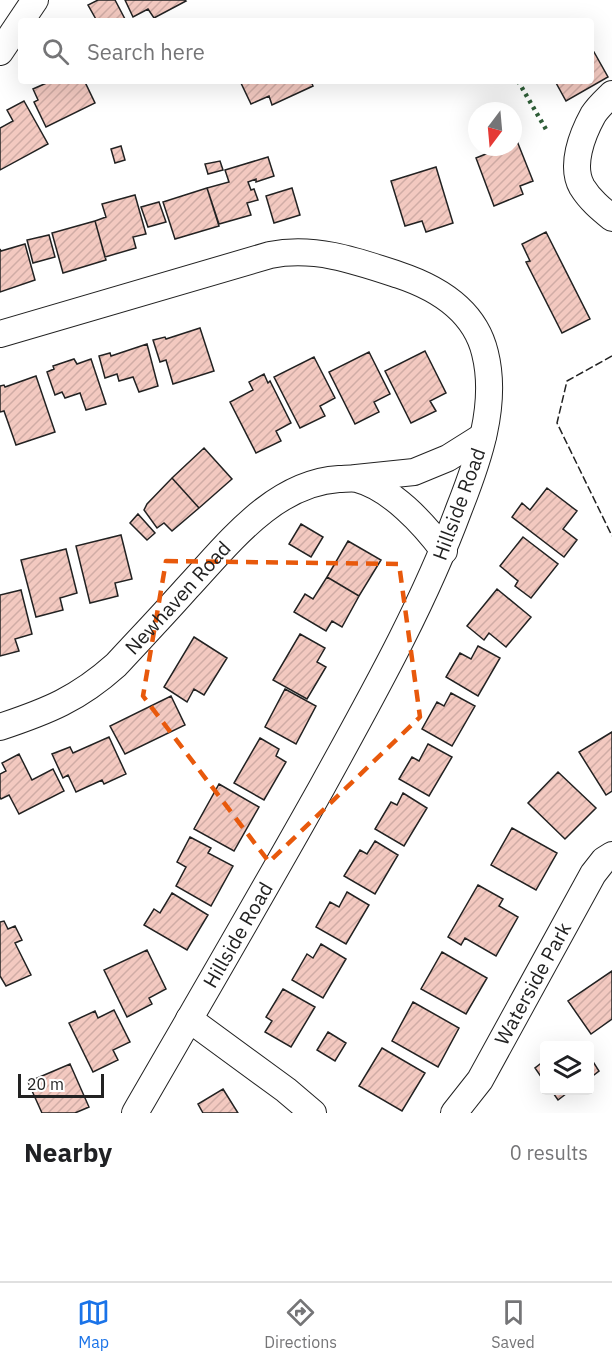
<!DOCTYPE html>
<html lang="en">
<head>
<meta charset="utf-8">
<style>
  body { margin:0; font-family:"IBM Plex Sans",sans-serif; background:#f2f2f2; color:#202124 }
  .controls { position:absolute; right:18px; bottom:18px; display:grid; overflow:hidden; border-radius:6px; box-shadow:0 6px 24px #0002 }
  .controls button { width:54px; height:54px; display:grid; place-items:center; padding:0; border:0; border-bottom:2px solid #e0e0e0; background:#fff; color:#202124; font:30px sans-serif }
  .compass { position:absolute; left:468px; top:102px; width:54px; height:54px; border-radius:50%; background:#fff; box-shadow:0 6px 24px #0002; rotate:196deg }
  .scale { position:absolute; left:18px; bottom:15px; width:86px; box-sizing:border-box; padding-left:6px; border:3px solid #222; border-top:0; font-size:16px; line-height:21px; white-space:nowrap; color:#222; -webkit-text-stroke:4px #fff; paint-order:stroke }
  .list { margin:0; padding:0; list-style:none }
  h2 { display:flex; justify-content:space-between; align-items:center; height:78px; margin:0; padding:0 24px; font-size:26px }
  h2 small { font-size:20px; font-weight:400; color:#757577 }
  .icon { flex:none; width:33px; height:33px; fill:none; stroke:currentColor; stroke-width:2; stroke-linecap:round; stroke-linejoin:round }
  .map { position:relative; flex:none; width:612px; height:1113px; overflow:hidden }
  .search { position:absolute; background:#fff; box-shadow:0 6px 24px #0002; left:18px; right:18px; top:18px; height:66px; display:flex; align-items:center; gap:15px; box-sizing:border-box; padding:0 21px; border-radius:6px; color:#757577; font-size:22px }
  .sheet { height:168px; background:#fff }
  nav { display:flex; justify-content:space-around; align-items:center; box-sizing:border-box; height:84px; border-top:2px solid #e0e0e0; background:#fff; font-size:16px; color:#757577 }
  nav a { display:grid; justify-items:center; gap:3px }
  nav .on { color:#1a73e8 }
  .map>svg:first-child { display:block }
  .building { fill:url(#building-hatch); stroke:#222; stroke-width:1.5 }
  .lines { fill:none; stroke-linecap:round; stroke-linejoin:round }
  .minor-casing { stroke:#222; stroke-width:28 }
  .minor { stroke:#fff; stroke-width:26 }
  .hedge { stroke:#2f5e38; stroke-width:4.5; stroke-dasharray:3 4.5; stroke-linecap:butt }
  .fence { stroke:#222; stroke-width:1.5; stroke-dasharray:8 3; stroke-linecap:butt }
  .marked { fill:none; stroke:#e8590c; stroke-width:4.5; stroke-dasharray:12 8; stroke-linejoin:round }
  .labels { text-anchor:middle; stroke-width:4.5; stroke-linejoin:round; paint-order:stroke }
  .street-label { font-size:20px; fill:#222; stroke:#fff }
</style>
</head>
<body>
<div class="map">
<svg width="612" height="1113" viewBox="0 0 612 1113">
  <defs>
    <pattern id="building-hatch" width="6" height="6" patternUnits="userSpaceOnUse" patternTransform="scale(1.5)"><rect width="6" height="6" fill="#f3c9c0"/><path d="M-1 1l2-2M0 6l6-6M5 7l2-2" fill="none" stroke="#d0aca5"/></pattern>
  </defs>
  <rect width="100%" height="100%" fill="#fff"/>
  <path class="building" d="M98,0H115L126,21H97L88,5Z
    M125,0H185L186,1L154,18L148,9L133,17Z
    M594,52L608,77L566,101L555,81H591V54Z
    M51,81H87L85,82L95,103L46,127L34,102L38,100L33,89Z
    M240,81H311L313,86L272,105L269,96L251,104Z
    M24,101L48,144L0,170V128L13,121L7,110Z
    M517,141L533,181L520,186L523,194L494,206L476,158L503,147H513V143Z
    M121,146L125,160L115,163L111,149Z
    M268,157L274,176L256,182V179L248,182L251,190L254,189L258,200L247,203L251,215L219,224L207,188L229,182L225,170Z
    M220,161L223,170L208,174L205,164Z
    M436,167L453,223L426,232L422,221L405,226L391,181Z
    M207,188L219,226L175,239L163,202Z
    M292,188L300,215L274,223L266,196Z
    M135,195L146,234L133,237L136,248L105,257L95,221L106,217L102,204Z
    M159,202L166,222L148,227L141,207Z
    M95,221L106,260L63,273L52,233Z
    M546,232L590,319L562,333L526,262L530,261L522,244Z
    M49,235L55,257L33,263L27,240Z
    M25,244L35,280L0,292V249L1,251Z
    M200,328L214,371L173,384L166,360L160,362L153,340L165,337L166,339Z
    M147,344L158,386L139,392L133,377L119,381L117,374L105,378L99,356L110,353L111,356Z
    M425,351L446,393L430,401L436,411L411,423L385,371Z
    M369,352L390,394L374,402L379,412L355,424L329,372Z
    M314,357L335,398L320,406L325,416L300,428L274,377Z
    M74,359L77,364L91,359L106,404L86,410L80,393L65,398L62,392L55,395L47,372L54,369L53,366Z
    M264,374L268,383L270,381L291,423L276,431L281,441L256,453L230,402L253,390L249,382Z
    M36,376L55,432L16,445L4,411L0,412V386L4,385L5,387Z
    M204,448L232,479L199,508L172,478Z
    M172,478L199,508L172,531L164,523L157,528L144,510L147,504Z
    M547,488L577,511L563,529L577,540L564,557L512,517L522,503L530,510Z
    M138,514L155,533L147,540L130,523Z
    M301,524L323,537L311,557L289,544Z
    M121,535L132,579L115,583L118,596L90,603L76,546Z
    M523,537L558,564L531,598L515,586L518,581L500,566Z
    M348,541L381,560L359,596L327,577Z
    M66,549L77,593L60,598L63,610L36,617L21,560Z
    M327,577L359,596L342,627L332,621L326,631L294,612L305,594L313,599Z
    M497,589L531,617L506,647L489,633L484,640L467,626Z
    M21,590L32,634L15,639L19,651L0,656V595Z
    M300,634L325,648L317,662L326,667L307,699L273,680Z
    M194,637L227,658L204,695L194,689L187,702L164,687Z
    M478,646L500,658L478,696L446,677L460,653L471,659Z
    M285,689L316,706L296,744L265,727Z
    M451,693L475,706L452,746L422,729L437,702L444,706Z
    M171,696L185,725L125,754L110,726Z
    M612,732V791L606,795L579,752Z
    M109,737L126,774L104,784L102,780L76,792L68,775L63,778L52,754L70,747L73,753Z
    M260,738L279,749L276,756L286,762L264,800L234,783Z
    M428,744L452,757L429,796L399,779L412,757L419,761Z
    M19,754L32,780L53,769L64,791L19,814L9,795L1,799L0,797V774L6,771L2,763Z
    M558,772L596,808L565,839L528,803Z
    M219,784L259,807L234,851L194,829Z
    M403,793L427,808L404,846L375,829L391,802L397,805Z
    M512,828L557,853L536,890L491,865Z
    M190,837L211,848L208,853L233,866L211,906L176,886L186,867L177,862Z
    M375,841L398,855L375,894L344,876L360,850L367,854Z
    M478,885L503,899L499,906L518,917L496,956L465,938L461,945L448,937Z
    M347,892L369,905L346,944L316,927L330,902L339,907Z
    M172,893L208,915L187,950L144,925L154,909L160,913Z
    M4,921L8,929L15,926L22,940L15,943L31,975L6,986L0,976V922Z
    M321,944L346,959L323,998L292,980L307,954L313,958Z
    M147,950L166,989L149,998L152,1004L127,1017L104,970Z
    M442,952L487,978L466,1014L421,989Z
    M612,971V1019L591,1034L568,1001Z
    M283,989L315,1007L291,1047L265,1032L272,1021L266,1017Z
    M413,1002L459,1028L438,1067L392,1041Z
    M114,1010L130,1042L113,1050L118,1060L93,1072L69,1023L95,1011L98,1018Z
    M328,1032L346,1043L335,1061L317,1050Z
    M382,1048L425,1073L402,1111L359,1086Z
    M590,1057L599,1071L590,1078Z
    M544,1061V1081L535,1068Z
    M70,1064L89,1107L75,1113H42L28,1082Z
    M223,1089L238,1113H203L198,1104Z
    M551,1090H571L558,1100Z"/>
  <g class="lines">
    <g class="minor-casing">
      <g id="minor">
        <path d="M0,52L35,0"/>
        <path d="M612,94C606,100 598,107 593,115C582,135 570,166 582,187C590,200 601,209 612,218"/>
        <path d="M0,334L270,255C315,246 357,261 399,275C438,288 475,311 485,353C498,405 478,461 459,509C423,606 372,696 322,787C261,896 198,1004 135,1113"/>
        <path d="M356,478L414,472L448,458L483,436"/>
        <path id="s1" d="M0,727C48,711 78,699 116,665C140,639 164,614 187,588C229,543 274,483 339,479C345,479 352,478 357,479C391,488 424,524 444,551"/>
        <path d="M189,1019L286,1090L313,1113"/>
        <path id="s2" d="M454,1113L480,1080L593,874L604,860L612,855"/>
      </g>
    </g>
    <use href="#minor" class="minor"/>
    <path class="hedge" d="M518,81L547,131"/>
    <path class="fence" d="M612,356L567,381L557,423L612,536"/>
  </g>
  <path class="marked" d="M166,561L399,564L420,717L269,862L143,696Z"/>
  <g class="labels">
    <g class="street-label">
      <text transform="translate(459 504) rotate(-70)" y="7">Hillside Road</text>
      <text dy="7" stroke="none"><textPath href="#s1" startOffset="224">Newhaven Road</textPath></text>
      <text transform="translate(238 935) rotate(-60)" y="7">Hillside Road</text>
      <text dy="7" stroke="none"><textPath href="#s2" startOffset="152">Waterside Park</textPath></text>
    </g>
  </g>
</svg>
<div class="controls">
<button><svg class="icon" aria-label="layers" viewBox="0 0 24 24"><path d="M12 4l9 5-9 5-9-5zM3 14l9 5 9-5"/></svg></button>
</div>
<svg class="compass" viewBox="-18 -18 36 36"><path d="M0-13l5 13h-10z" fill="#e53935"/><path d="M0 13l5-13h-10z" fill="#757577"/></svg>
<div class="scale">20 m</div>
<div class="search"><svg class="icon" aria-label="search" viewBox="0 0 24 24"><circle cx="10" cy="10" r="6"/><path d="M15 15l6 6"/></svg>Search here</div>
</div>
<section class="sheet">
<h2>Nearby<small>0 results</small></h2>
<ul class="list">
</ul>
</section>
<nav>
<a class="on"><svg class="icon" aria-label="map" viewBox="0 0 24 24"><path d="M3 6l6-2 6 2 6-2v14l-6 2-6-2-6 2zM9 4v14M15 6v14"/></svg>Map</a>
<a><svg class="icon" aria-label="directions" viewBox="0 0 24 24"><path d="M12 3l9 9-9 9-9-9zM9 14v-3h6M13 9l2 2-2 2"/></svg>Directions</a>
<a><svg class="icon" aria-label="saved" viewBox="0 0 24 24"><path d="M7 4h10v16l-5-4-5 4z"/></svg>Saved</a>
</nav>
</body>
</html>
